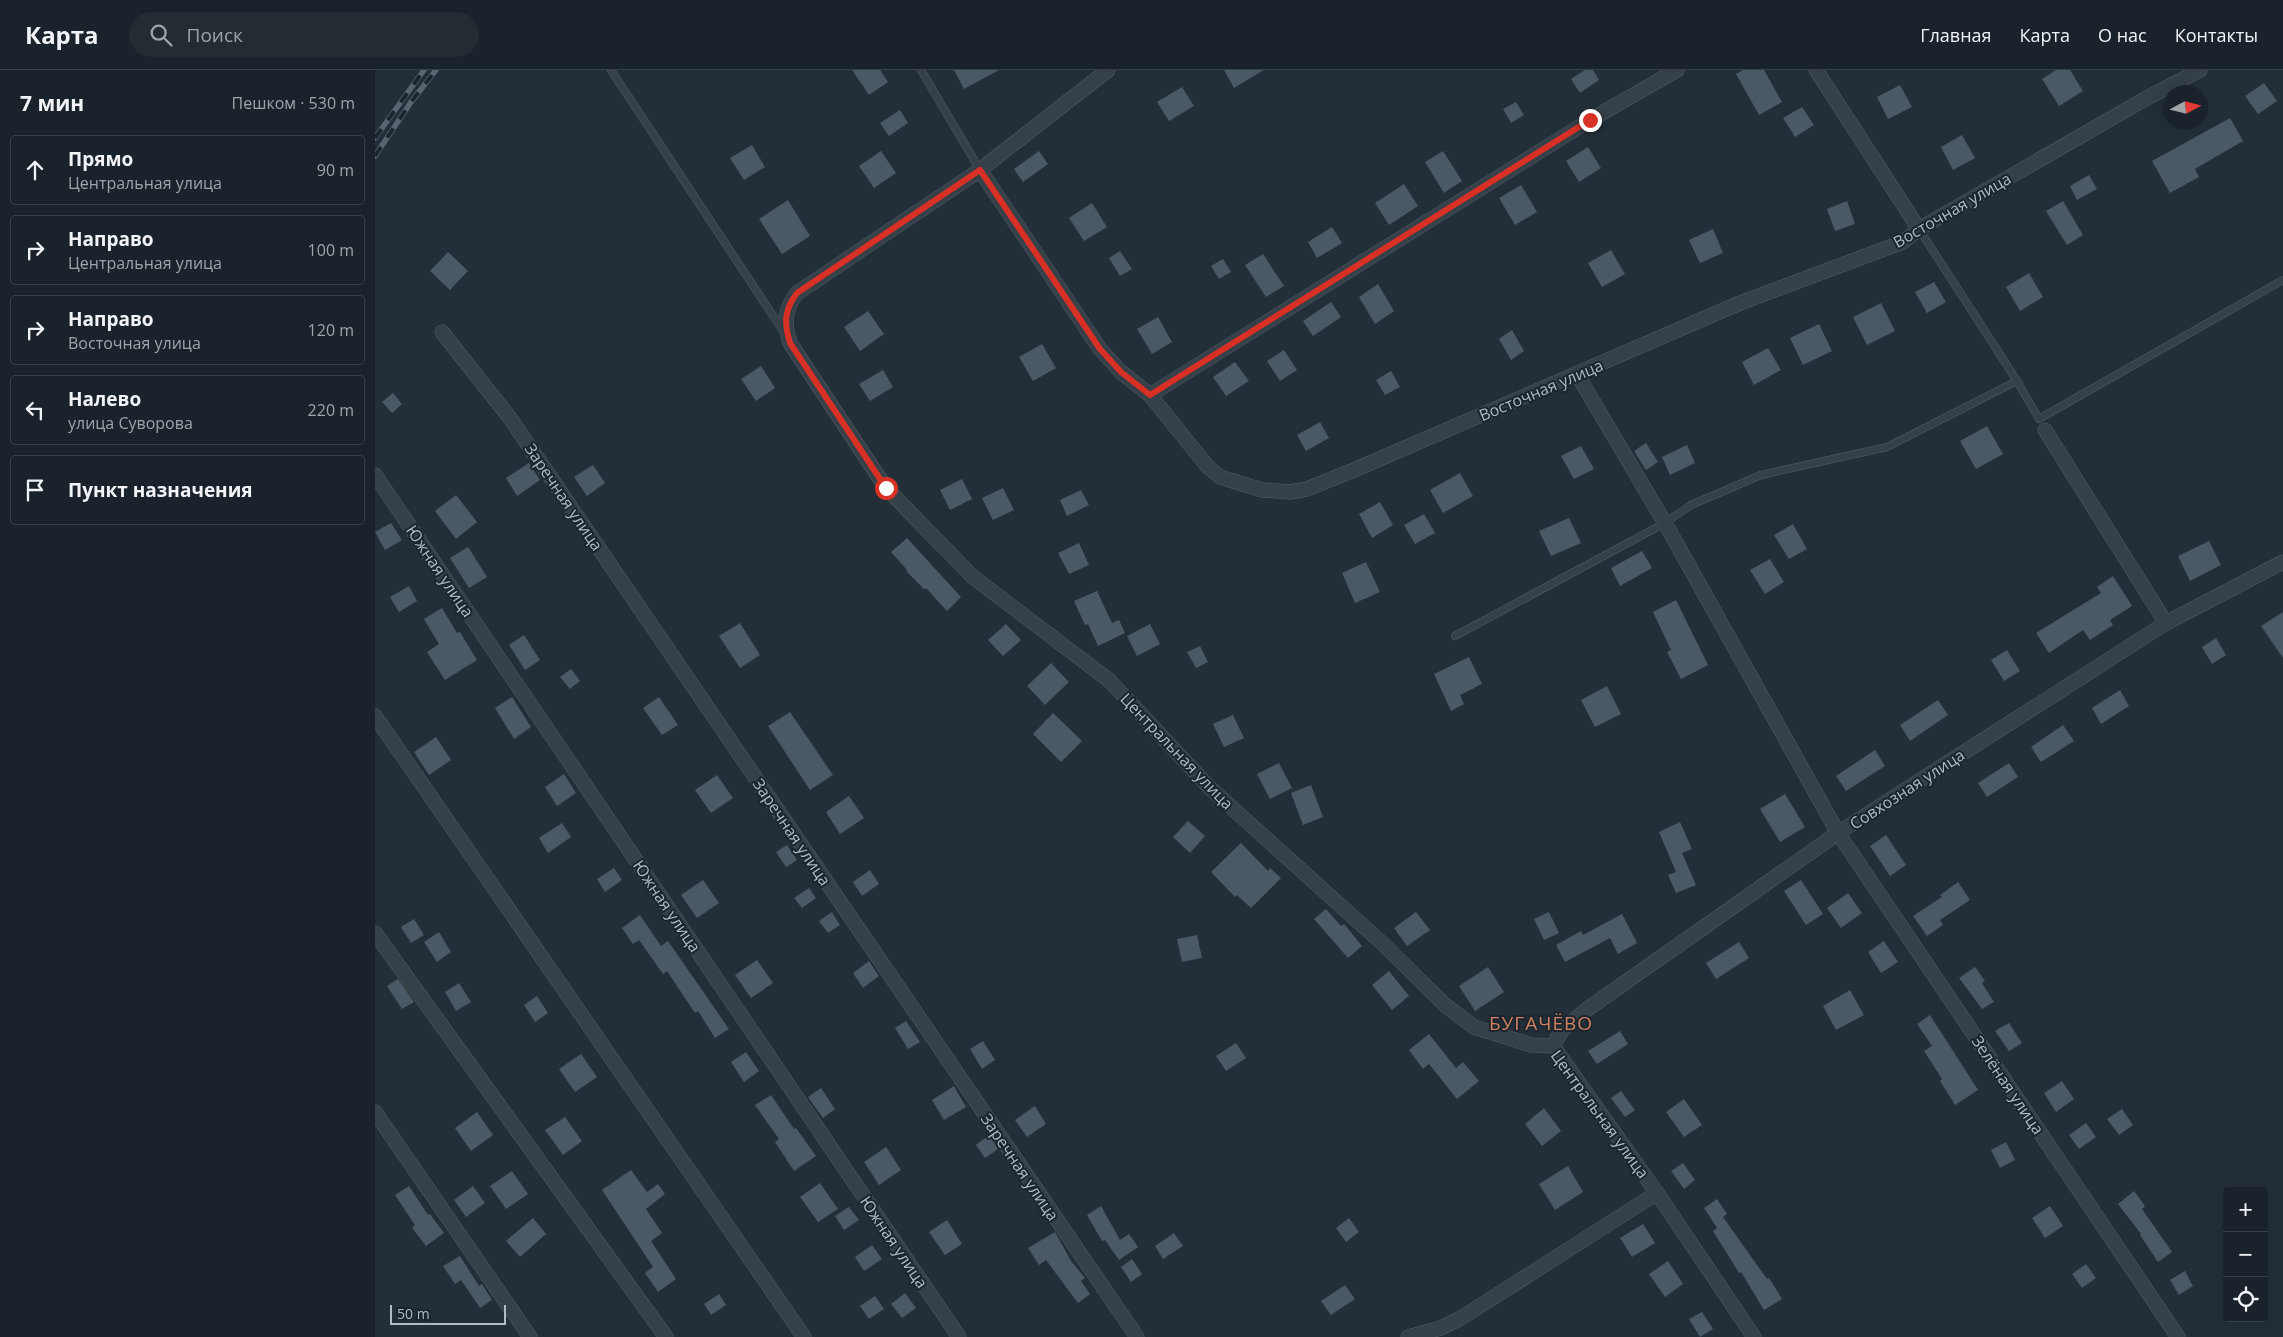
<!DOCTYPE html>
<html lang="ru">
<head>
<meta charset="utf-8">
<style>
  body { margin:0; font-family:"Open Sans",sans-serif; background:#232b33; color:#f1f3f6 }
  .controls { position:absolute; right:15px; bottom:15px; display:grid; overflow:hidden; border-radius:5px; box-shadow:0 5px 20px #0002 }
  .controls button { width:45px; height:45px; display:grid; place-items:center; padding:0; border:0; border-bottom:1px solid #384047; background:#1a232b; color:#f1f3f6; font:25px sans-serif }
  .compass { position:absolute; left:1788px; top:15px; width:45px; height:45px; border-radius:50%; background:#1a232b; box-shadow:0 5px 20px #0002; rotate:83deg }
  .scale { position:absolute; left:15px; bottom:12px; width:116px; box-sizing:border-box; padding-left:5px; border:2px solid #b0bbc5; border-top:0; font-size:14px; line-height:18px; white-space:nowrap; color:#b0bbc5; -webkit-text-stroke:4px #1b252e; paint-order:stroke }
  .stop { position:absolute; width:15px; height:15px; margin:-11px; border:4px solid #d93025; border-radius:50%; background:#fff }
  .stop.end { background:#d93025; border-color:#fff; box-shadow:0 1px 5px #0008 }
  .list { margin:0; padding:0; list-style:none }
  h2 { display:flex; justify-content:space-between; align-items:center; height:65px; margin:0; padding:0 20px; font-size:21px }
  h2 small { font-size:16px; font-weight:400; color:#9fa4a9 }
  .list li { display:grid; grid-template-columns:32px 1fr auto; gap:15px; align-items:center; box-sizing:border-box; height:70px; margin:0 10px 10px; padding:0 10px; border:1px solid #384047; border-radius:5px }
  .list b { display:block; font-size:19px; white-space:nowrap }
  .list p { margin:0; font-size:16px; white-space:nowrap; color:#9fa4a9 }
  .list em { font-size:16px; font-style:normal; color:#9fa4a9 }
  .icon { flex:none; width:28px; height:28px; fill:none; stroke:currentColor; stroke-width:2; stroke-linecap:round; stroke-linejoin:round }
  .map { position:relative; flex:none; width:1908px; height:1267px; overflow:hidden }
  header { display:flex; align-items:center; gap:30px; box-sizing:border-box; height:70px; padding:0 25px; background:#1a232b; border-bottom:1px solid #384047 }
  header strong { font-size:24px }
  nav { display:flex; gap:28px; margin-inline-start:auto; font-size:18px }
  .search { width:350px; height:45px; background:#232b33; display:flex; align-items:center; gap:12px; box-sizing:border-box; padding:0 18px; border-radius:28px; color:#9fa4a9; font-size:19px }
  main { display:flex }
  aside { flex:1; background:#1a232b }
  .map>svg:first-child { display:block }
  .building { fill:#4a5965 }
  .lines { fill:none; stroke-linecap:round; stroke-linejoin:round }
  .service-casing { stroke:#535e67; stroke-width:8 }
  .minor-casing { stroke:#535e67; stroke-width:15 }
  .service { stroke:#354049; stroke-width:7 }
  .minor { stroke:#354049; stroke-width:14 }
  .rail-casing { stroke:#576570; stroke-width:5.5 }
  .rail { stroke:#1b252e; stroke-width:4; stroke-dasharray:11; stroke-linecap:butt }
  .route { stroke:#d93025; stroke-width:6 }
  .labels { text-anchor:middle; stroke-width:4; stroke-linejoin:round; paint-order:stroke }
  .street-label { font-size:16px; fill:#b0bbc5; stroke:#1b252e }
  .quarter-label { font-size:19px; letter-spacing:1px; fill:#d18160; stroke:#1b252e }
</style>
</head>
<body>
<header>
<strong>Карта</strong>
<div class="search"><svg class="icon" aria-label="search" viewBox="0 0 24 24"><circle cx="10" cy="10" r="6"/><path d="M15 15l6 6"/></svg>Поиск</div>
<nav><a>Главная</a><a>Карта</a><a>О нас</a><a>Контакты</a></nav>
</header>
<main>
<aside>
<h2>7 мин<small>Пешком · 530 m</small></h2>
<ul class="list">
<li><svg class="icon" aria-label="ahead" viewBox="0 0 24 24"><path d="M12 20V5M6 11l6-6 6 6"/></svg><div><b>Прямо</b><p>Центральная улица</p></div><em>90 m</em></li>
<li><svg class="icon" aria-label="right" viewBox="0 0 24 24"><path d="M7 20v-9h11M14 6l5 5-5 5"/></svg><div><b>Направо</b><p>Центральная улица</p></div><em>100 m</em></li>
<li><svg class="icon" aria-label="right" viewBox="0 0 24 24"><path d="M7 20v-9h11M14 6l5 5-5 5"/></svg><div><b>Направо</b><p>Восточная улица</p></div><em>120 m</em></li>
<li><svg class="icon" aria-label="left" viewBox="0 0 24 24"><path d="M17 20v-9H6M10 6l-5 5 5 5"/></svg><div><b>Налево</b><p>улица Суворова</p></div><em>220 m</em></li>
<li><svg class="icon" aria-label="arrive" viewBox="0 0 24 24"><path d="M6 21V4h12l-3 4 3 4H6"/></svg><div><b>Пункт назначения</b></div></li>
</ul>
</aside>
<div class="map">
<svg width="1908" height="1267" viewBox="0 0 1908 1267">
  <rect width="100%" height="100%" fill="#222f39"/>
  <path class="building" d="M477,0H505L513,12L494,25Z
    M579,0H624L589,19Z
    M849,0H889L859,18Z
    M1210,0H1218L1224,10L1205,23L1196,9Z
    M1368,0H1389L1407,32L1384,45L1361,4Z
    M1681,0H1695L1708,21L1684,36L1667,9Z
    M1889,13L1902,31L1883,44L1870,26Z
    M1525,15L1537,37L1513,49L1502,27Z
    M807,17L819,36L794,51L782,32Z
    M1141,32L1149,45L1136,53L1128,39Z
    M1427,37L1439,55L1420,67L1408,48Z
    M525,40L533,53L514,66L505,53Z
    M1855,48L1868,71L1820,99L1824,107L1795,123L1777,91Z
    M1587,65L1600,88L1578,100L1566,77Z
    M377,75L390,97L369,110L355,88Z
    M1213,77L1226,98L1204,112L1191,91Z
    M506,81L521,103L499,118L484,96Z
    M664,81L673,94L648,112L639,99Z
    M1068,81L1087,111L1069,123L1050,92Z
    M1714,105L1722,119L1702,130L1695,116Z
    M1029,114L1043,136L1014,155L1000,133Z
    M1146,115L1162,142L1140,155L1124,128Z
    M413,130L435,166L407,184L384,149Z
    M1472,131L1480,154L1460,161L1452,139Z
    M1688,131L1708,165L1692,175L1671,141Z
    M717,133L732,157L709,171L694,148Z
    M957,157L967,173L942,188L933,172Z
    M1338,159L1348,183L1325,193L1314,170Z
    M1236,180L1250,204L1227,217L1213,193Z
    M745,181L757,199L745,206L734,188Z
    M73,182L93,201L75,220L55,201Z
    M888,184L909,216L891,227L870,195Z
    M848,189L856,202L844,209L836,196Z
    M1654,203L1668,227L1645,241L1631,217Z
    M1559,212L1571,232L1552,243L1540,222Z
    M1003,214L1019,241L1000,254L984,227Z
    M956,232L966,247L938,266L928,251Z
    M1506,233L1520,261L1492,275L1478,247Z
    M493,241L509,264L485,281L469,257Z
    M783,247L797,272L777,284L762,259Z
    M1444,254L1457,281L1428,295L1415,268Z
    M1137,260L1149,281L1136,290L1124,269Z
    M667,274L681,298L658,311L644,287Z
    M1393,278L1406,300L1379,315L1367,292Z
    M909,280L922,300L905,311L892,291Z
    M860,292L874,311L851,326L838,307Z
    M386,296L400,318L381,331L366,309Z
    M508,300L518,317L495,331L484,314Z
    M1016,301L1025,317L1010,325L1001,310Z
    M18,323L27,334L17,343L7,332Z
    M945,352L954,368L931,381L922,365Z
    M1612,356L1628,384L1601,399L1585,371Z
    M1271,373L1283,392L1271,400L1259,381Z
    M1312,375L1320,393L1295,405L1287,387Z
    M1206,376L1219,399L1199,409L1186,386Z
    M154,393L165,410L142,426L131,408Z
    M218,395L230,413L212,426L199,407Z
    M1085,403L1098,426L1068,443L1055,420Z
    M587,409L597,429L575,440L565,420Z
    M628,418L639,440L618,450L607,428Z
    M706,420L714,435L692,446L685,430Z
    M81,425L102,452L81,469L60,441Z
    M1005,432L1018,455L997,468L984,444Z
    M1049,444L1060,463L1040,474L1029,455Z
    M1194,448L1206,473L1176,486L1164,461Z
    M16,453L27,470L10,480L0,462Z
    M1418,454L1432,479L1414,489L1399,465Z
    M532,468L586,527L572,541L551,518L550,520L531,501L532,500L516,482Z
    M1834,471L1846,495L1815,511L1803,486Z
    M704,473L714,495L694,504L683,483Z
    M93,477L112,507L94,518L75,488Z
    M1267,481L1277,498L1245,516L1236,498Z
    M1395,489L1409,512L1390,524L1375,500Z
    M991,492L1005,522L980,533L967,503Z
    M1738,506L1757,536L1735,550L1738,555L1715,570L1708,560L1674,583L1661,563L1726,523L1722,517Z
    M34,516L42,531L24,542L15,527Z
    M722,521L737,553L744,550L750,563L723,576L713,554L710,555L699,531Z
    M1301,530L1333,595L1306,609L1292,582L1296,580L1278,542Z
    M67,538L82,563L85,562L102,590L70,610L52,582L64,574L49,549Z
    M1908,542V588L1886,556Z
    M365,553L385,585L365,598L344,566Z
    M631,554L646,570L628,586L613,570Z
    M775,554L785,574L762,586L752,566Z
    M149,565L165,590L150,600L134,575Z
    M1841,568L1851,585L1837,594L1827,577Z
    M825,576L833,592L821,598L812,582Z
    M1632,580L1645,601L1629,611L1616,590Z
    M1094,587L1107,614L1085,625L1089,634L1076,641L1059,604Z
    M676,593L694,612L670,635L652,616Z
    M196,599L205,611L195,619L185,607Z
    M1232,616L1246,644L1220,657L1206,630Z
    M1745,620L1754,636L1726,654L1717,638Z
    M137,627L156,657L139,669L120,638Z
    M284,627L303,655L287,665L268,638Z
    M1563,630L1573,645L1535,671L1525,655Z
    M415,642L458,705L435,720L393,656Z
    M678,643L707,671L686,692L658,664Z
    M858,645L869,668L849,677L838,654Z
    M1688,655L1699,671L1666,692L1656,677Z
    M61,667L76,690L54,705L39,682Z
    M1500,680L1510,696L1471,721L1461,706Z
    M904,693L917,718L895,729L882,704Z
    M1634,693L1643,707L1612,727L1603,713Z
    M189,704L201,723L182,736L170,717Z
    M342,705L358,728L336,743L320,720Z
    M936,715L948,747L928,755L916,723Z
    M1410,724L1430,757L1405,772L1385,739Z
    M474,726L489,748L465,764L451,742Z
    M813,751L830,766L815,783L798,767Z
    M1305,752L1317,779L1307,783L1321,815L1301,823L1293,805L1301,802L1284,762Z
    M187,753L196,767L173,783L164,768Z
    M1511,765L1531,795L1515,806L1495,776Z
    M866,773L893,801L895,798L906,808L876,838L862,825L860,827L836,802Z
    M412,775L422,790L411,797L401,782Z
    M239,798L247,810L230,822L222,809Z
    M495,800L504,814L487,826L478,812Z
    M328,810L344,833L322,848L306,825Z
    M1426,810L1448,844L1431,855L1409,821Z
    M1583,812L1595,830L1565,850L1568,855L1552,866L1538,846L1567,827L1565,825Z
    M434,818L441,828L427,838L419,828Z
    M1473,823L1487,843L1466,858L1452,838Z
    M951,839L966,856L969,854L987,876L973,888L939,849Z
    M457,842L465,855L453,863L444,851Z
    M1041,842L1055,860L1032,876L1019,858Z
    M1174,842L1184,863L1169,870L1159,849Z
    M1247,844L1262,873L1243,884L1235,868L1190,892L1181,875L1206,861L1208,865Z
    M265,845L286,876L293,871L354,959L340,968L323,941L320,943L292,901L288,904L264,870L258,874L247,858Z
    M39,849L49,865L36,873L26,857Z
    M64,862L76,882L62,892L49,872Z
    M822,865L827,888L807,892L802,869Z
    M1509,871L1523,892L1506,903L1493,882Z
    M1364,872L1374,888L1341,909L1331,893Z
    M382,890L398,913L376,928L360,905Z
    M494,891L504,906L488,918L478,903Z
    M1113,897L1129,922L1100,941L1084,916Z
    M1600,897L1610,911L1607,913L1619,932L1607,939L1584,908Z
    M1014,901L1034,926L1017,940L997,915Z
    M23,909L39,932L27,939L12,916Z
    M84,913L96,932L81,941L70,922Z
    M1475,920L1489,945L1461,960L1448,936Z
    M162,926L173,943L160,952L149,935Z
    M1555,945L1603,1020L1580,1035L1565,1011L1567,1009L1549,981L1557,976L1542,954Z
    M531,951L545,972L533,979L520,958Z
    M1634,953L1647,973L1634,981L1620,961Z
    M1245,961L1253,974L1222,994L1213,981Z
    M1054,964L1081,998L1088,992L1104,1011L1082,1029L1054,994L1048,999L1034,980Z
    M608,971L620,990L607,999L595,979Z
    M861,973L871,988L851,1001L841,986Z
    M371,982L384,1001L369,1012L356,992Z
    M206,984L222,1007L200,1022L184,999Z
    M1687,1011L1699,1029L1681,1042L1669,1023Z
    M579,1016L591,1037L569,1050L557,1030Z
    M446,1018L460,1039L448,1048L433,1027Z
    M1246,1021L1260,1040L1250,1047L1236,1028Z
    M396,1025L419,1059L421,1058L441,1086L419,1101L400,1072L404,1069L380,1035Z
    M1309,1029L1327,1055L1309,1067L1291,1042Z
    M660,1036L671,1054L652,1067L640,1050Z
    M1169,1038L1186,1061L1167,1076L1150,1054Z
    M1747,1039L1758,1055L1744,1065L1732,1049Z
    M102,1042L118,1065L96,1081L80,1058Z
    M190,1047L207,1071L188,1085L170,1060Z
    M1711,1053L1721,1067L1704,1079L1694,1065Z
    M614,1065L623,1079L610,1088L601,1075Z
    M1631,1072L1640,1090L1625,1098L1616,1080Z
    M511,1077L526,1100L504,1115L489,1092Z
    M1308,1093L1320,1110L1309,1119L1296,1101Z
    M1193,1096L1208,1122L1180,1140L1164,1114Z
    M256,1100L272,1122L283,1114L290,1124L271,1139L287,1163L276,1171L301,1209L283,1222L270,1203L278,1197L227,1120Z
    M137,1101L153,1124L131,1139L115,1116Z
    M445,1113L463,1139L443,1152L425,1127Z
    M34,1116L53,1145L55,1144L69,1163L51,1176L37,1158L40,1155L20,1125Z
    M98,1116L110,1133L91,1147L79,1130Z
    M1759,1121L1770,1136L1767,1139L1797,1182L1783,1192L1765,1165L1766,1164L1743,1134Z
    M1342,1129L1352,1144L1348,1147L1392,1209L1394,1208L1407,1229L1389,1240L1366,1202L1364,1203L1338,1161L1342,1158L1329,1138Z
    M726,1136L745,1170L754,1164L763,1177L744,1190L730,1170L727,1171L712,1145Z
    M1675,1136L1688,1156L1670,1168L1657,1148Z
    M474,1137L484,1150L469,1160L460,1146Z
    M158,1148L171,1164L145,1187L131,1171Z
    M974,1148L984,1162L971,1172L961,1158Z
    M572,1150L587,1174L570,1185L554,1162Z
    M1268,1154L1280,1173L1257,1187L1245,1168Z
    M680,1162L696,1191L710,1208L706,1211L715,1224L703,1233L671,1190L664,1195L653,1178Z
    M799,1163L808,1176L788,1189L780,1176Z
    M497,1175L507,1189L489,1201L480,1187Z
    M85,1186L104,1216L107,1214L117,1230L105,1238L86,1210L80,1214L68,1196Z
    M757,1189L767,1204L756,1212L746,1197Z
    M1293,1191L1308,1214L1290,1227L1274,1204Z
    M1711,1194L1721,1208L1707,1218L1697,1204Z
    M1810,1201L1818,1216L1804,1225L1795,1210Z
    M970,1215L980,1229L956,1245L946,1231Z
    M530,1223L541,1238L527,1248L516,1234Z
    M344,1224L351,1235L336,1245L329,1234Z
    M500,1226L509,1239L494,1249L485,1236Z
    M1327,1242L1338,1259L1325,1267L1314,1249Z"/>
  <g class="lines">
    <g class="service-casing">
      <path id="service" d="M236,0L410,264
        M546,0L605,100
        M1544,159L1644,314
        M1080,566L1290,453L1316,435L1386,405L1512,377L1642,311L1664,349L1908,210"/>
    </g>
    <g class="minor-casing">
      <path id="minor" d="M733,0L605,100L422,223C409,240 409,253 415,273L511,418L598,507L735,611L835,718L1007,873L1070,935L1099,957L1156,975L1178,976L1282,1123L1379,1267
        M1441,0L1544,159
        M605,100L725,279L746,302L775,325L833,397L845,407L887,420L915,422L932,419L979,400L1365,233L1528,172L1544,159L1770,29L1825,0
        M67,262L135,348L762,1267
        M1202,304L1290,453L1463,763L1803,1267
        M775,325L1215,50L1302,0
        M1670,360L1791,553
        M0,405L584,1267
        M0,646L429,1267
        M0,863L291,1267
        M1178,976L1187,960L1211,940L1463,763L1791,553L1908,492
        M0,1042L155,1267
        M1033,1267L1066,1258L1086,1248L1282,1123"/>
    </g>
    <use href="#service" class="service"/>
    <use href="#minor" class="minor"/>
    <g class="rail-casing">
      <path id="rail" d="M0,68L49,0
        M0,86L36,32L61,0"/>
    </g>
    <use href="#rail" class="rail"/>
  </g>
  <g class="lines">
    <path class="route" d="M511,418L415,273C409,253 409,240 422,223L605,100L725,279L746,302L775,325L1215,50"/>
  </g>
  <g class="labels">
    <g class="street-label">
      <text transform="translate(1577 140) rotate(-30)" y="6">Восточная улица</text>
      <text transform="translate(1166 320) rotate(-23)" y="6">Восточная улица</text>
      <text transform="translate(189 427) rotate(56)" y="6">Заречная улица</text>
      <text transform="translate(65 501) rotate(56)" y="6">Южная улица</text>
      <text transform="translate(802 681) rotate(46)" y="6">Центральная улица</text>
      <text transform="translate(1532 719) rotate(-33)" y="6">Совхозная улица</text>
      <text transform="translate(417 762) rotate(56)" y="6">Заречная улица</text>
      <text transform="translate(292 836) rotate(56)" y="6">Южная улица</text>
      <text transform="translate(1633 1015) rotate(56)" y="6">Зелёная улица</text>
      <text transform="translate(1225 1044) rotate(54)" y="6">Центральная улица</text>
      <text transform="translate(645 1097) rotate(56)" y="6">Заречная улица</text>
      <text transform="translate(519 1172) rotate(56)" y="6">Южная улица</text>
    </g>
    <g class="quarter-label">
      <text x="1166" y="960">БУГАЧЁВО</text>
    </g>
  </g>
</svg>
<div class="controls">
<button>+</button>
<button>−</button>
<button><svg class="icon" aria-label="locate" viewBox="0 0 24 24"><circle cx="12" cy="12" r="6"/><path d="M12 2v4M12 18v4M2 12h4M18 12h4"/></svg></button>
</div>
<svg class="compass" viewBox="-18 -18 36 36"><path d="M0-13l5 13h-10z" fill="#e53935"/><path d="M0 13l5-13h-10z" fill="#9fa4a9"/></svg>
<div class="scale">50 m</div>
<div class="stop" style="left:511px;top:418px"></div>
<div class="stop end" style="left:1215px;top:50px"></div>
</div>
</main>
</body>
</html>
